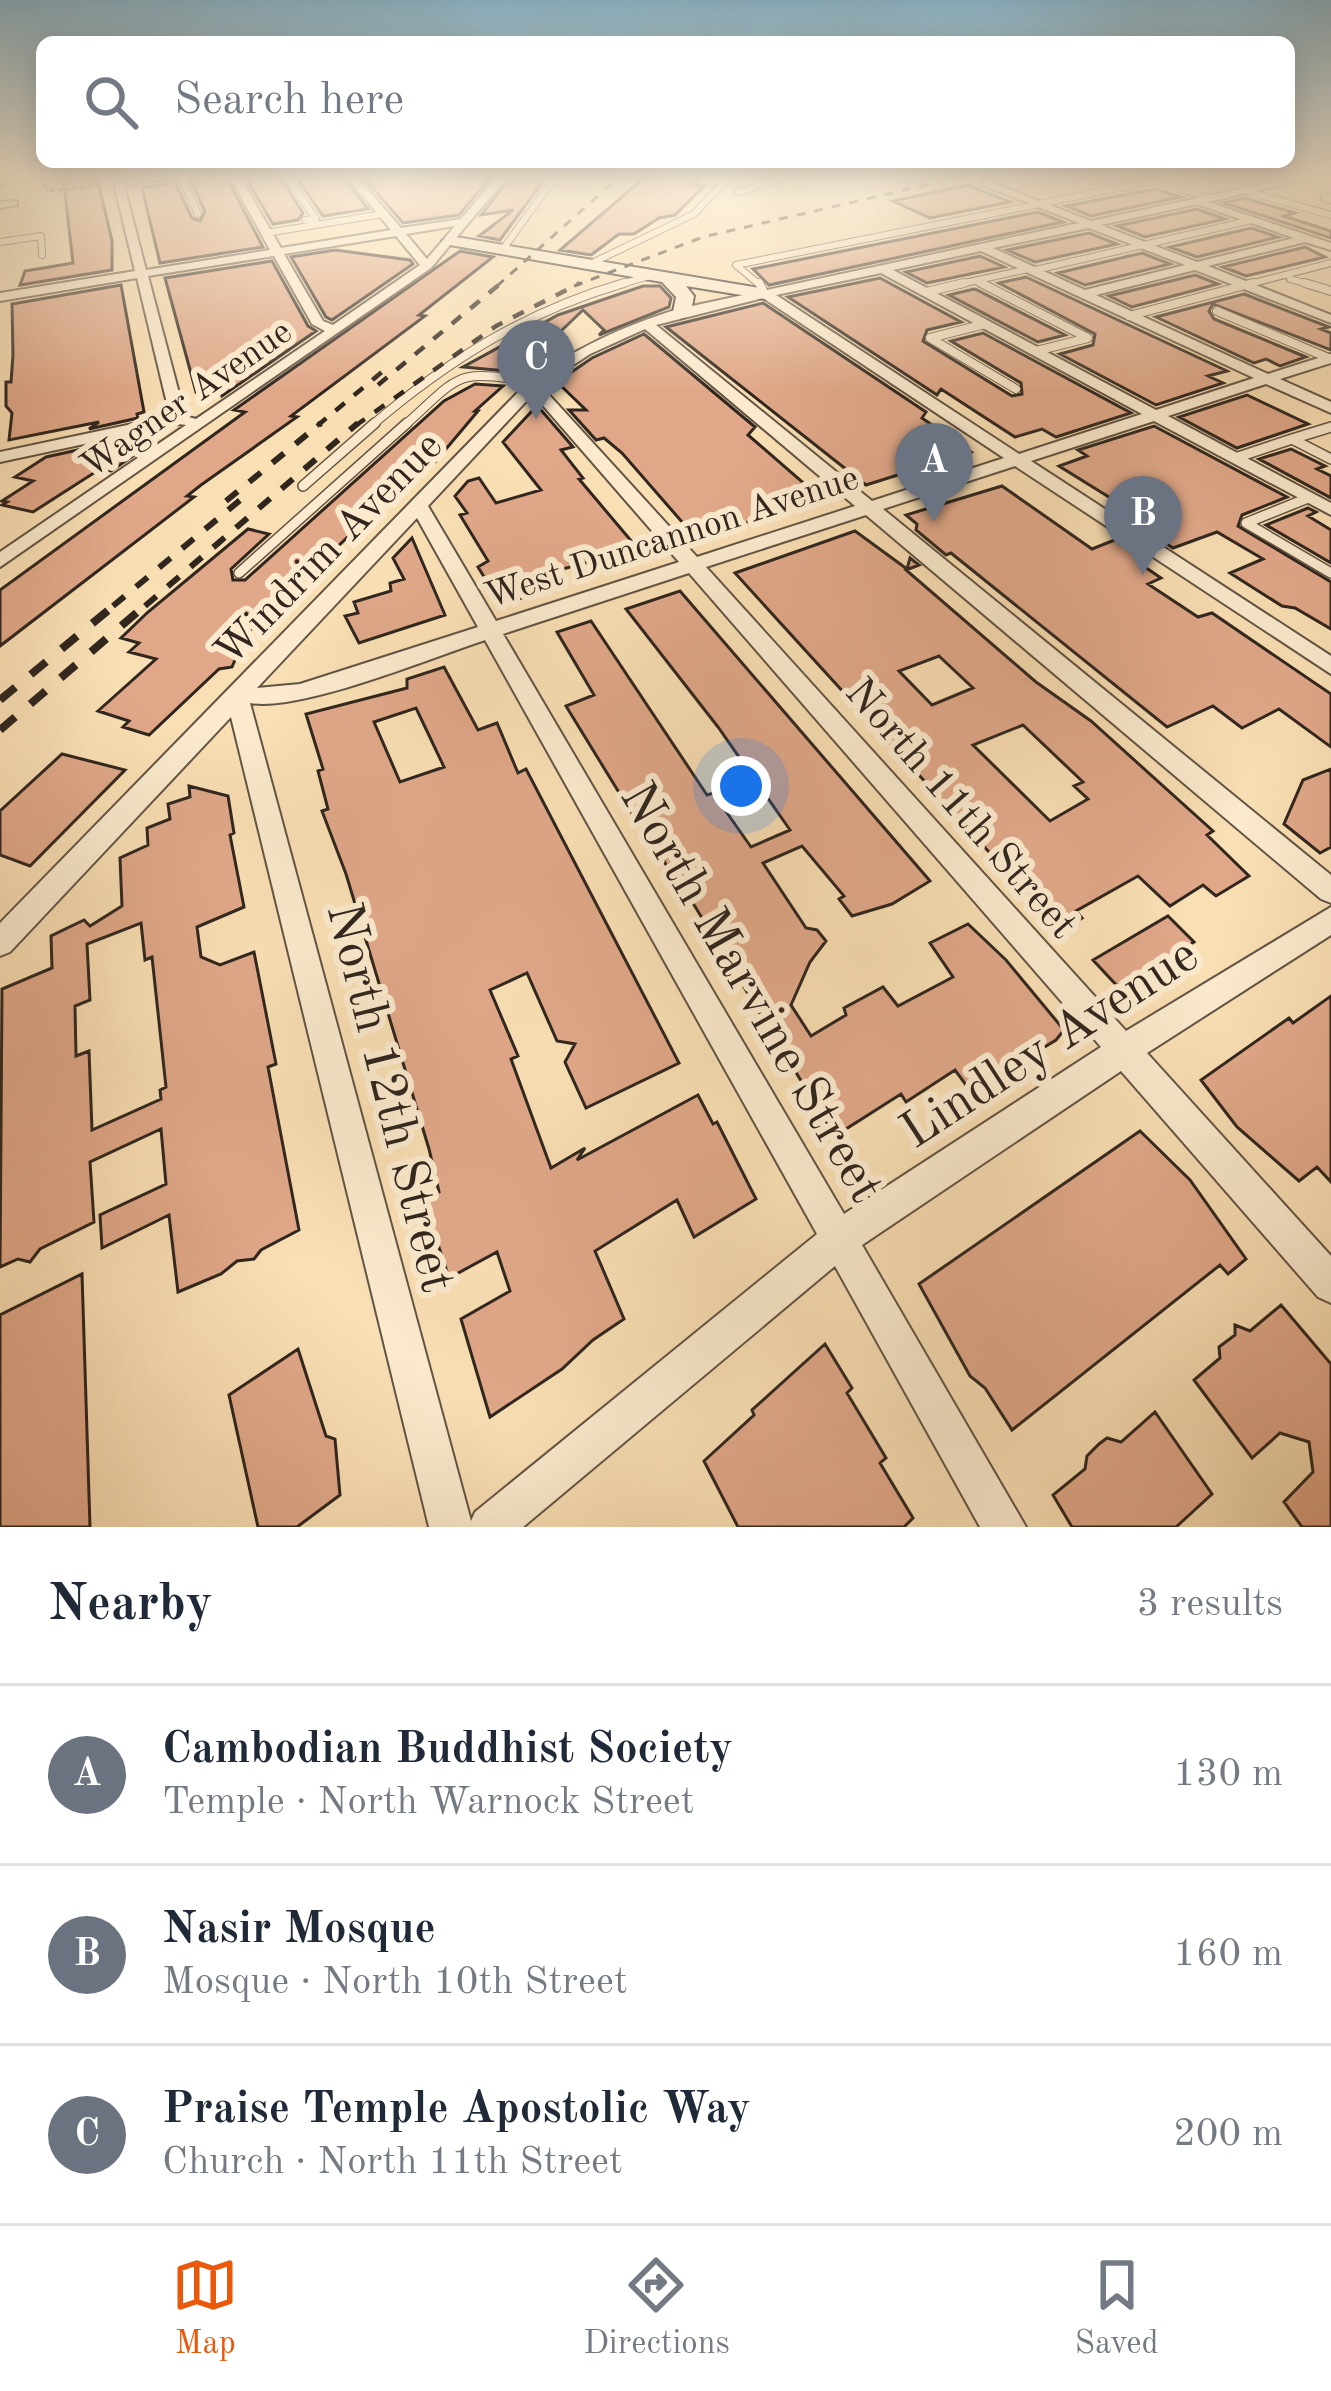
<!DOCTYPE html>
<html lang="en">
<head>
<meta charset="utf-8">
<style>
  body { margin:0; font-family:"Old Standard TT",serif; background:#f2f2f3; color:#1f2937 }
  .you { position:absolute; left:741px; top:786px; width:42px; height:42px; margin:-30px; border:9px solid #fff; border-radius:50%; background:#1a73e8; box-shadow:0 0 0 18px #1a73e833 }
  .badge { display:grid; place-items:center; width:78px; height:78px; border-radius:50%; background:#ea580c; color:#fff; font-size:39px; font-weight:700 }
  .pin { position:absolute; translate:-50% -99px; filter:drop-shadow(0 3px 6px #0008) }
  .pin::after { content:''; position:absolute; top:63px; width:42px; height:36px; background:inherit; clip-path:polygon(0 0,100% 0,50% 100%) }
  .list { margin:0; padding:0; list-style:none }
  h2 { display:flex; justify-content:space-between; align-items:center; height:156px; margin:0; padding:0 48px; font-size:51px }
  h2 small { font-size:39px; font-weight:400; color:#747a83 }
  .list li { display:grid; grid-template-columns:78px 1fr auto; gap:36px; align-items:center; box-sizing:border-box; height:180px; padding:0 48px; border-top:3px solid #e0e1e3 }
  .list b { display:block; font-size:45px; white-space:nowrap }
  .list p { margin:0; font-size:39px; white-space:nowrap; color:#747a83 }
  .list em { font-size:39px; font-style:normal; color:#747a83 }
  .icon { flex:none; width:66px; height:66px; fill:none; stroke:currentColor; stroke-width:2; stroke-linecap:round; stroke-linejoin:round }
  .map { position:relative; flex:none; width:1331px; height:1527px; overflow:hidden }
  .search { position:absolute; background:#fff; box-shadow:0 6px 30px #0003; left:36px; right:36px; top:36px; height:132px; display:flex; align-items:center; gap:30px; box-sizing:border-box; padding:0 42px; border-radius:18px; color:#747a83; font-size:45px }
  .sheet { height:696px; background:#fff }
  nav { display:flex; justify-content:space-around; align-items:center; box-sizing:border-box; height:168px; border-top:3px solid #e0e1e3; background:#fff; font-size:33px; color:#747a83 }
  nav a { display:grid; justify-items:center; gap:6px }
  nav .on { color:#ea580c }
  .map>svg:first-child { display:block }
  .building { fill:#e0a889; stroke:#30261e; stroke-width:3; fill-rule:evenodd }
  .lines { fill:none; stroke-linecap:round; stroke-linejoin:round }
  .lane-far2-casing { stroke:#625444; stroke-width:8 }
  .lane-far1-casing { stroke:#625444; stroke-width:10 }
  .lane-casing { stroke:#625444; stroke-width:12 }
  .street-casing { stroke:#625444; stroke-width:4 }
  .secondary-casing { stroke:#30261e; stroke-width:4 }
  .path { stroke:#30261e; stroke-width:3; stroke-dasharray:4.5 3; stroke-linecap:butt }
  .lane-far2 { stroke:#fbeace; stroke-width:6 }
  .lane-far1 { stroke:#fbeace; stroke-width:8 }
  .lane { stroke:#fbeace; stroke-width:9 }
  .street { fill:#fbeace; fill-rule:evenodd }
  .secondary { fill:#fbeace; fill-rule:evenodd }
  .rail-far3 { stroke:#30261e; stroke-width:3; stroke-dasharray:9 9; stroke-linecap:butt }
  .rail-far2 { stroke:#30261e; stroke-width:4.5; stroke-dasharray:12 12; stroke-linecap:butt }
  .rail-far1 { stroke:#30261e; stroke-width:6; stroke-dasharray:15 15; stroke-linecap:butt }
  .rail { stroke:#30261e; stroke-width:8; stroke-dasharray:20 20; stroke-linecap:butt }
  .labels { text-anchor:middle; stroke-width:12; stroke-linejoin:round; paint-order:stroke }
  .far-street-label { font-size:36px; fill:#30261e; stroke:#fbeace }
  .street-label { font-size:42px; fill:#30261e; stroke:#fbeace }
  .near-street-label { font-size:51px; fill:#30261e; stroke:#fbeace }
</style>
</head>
<body>
<div class="map">
<svg width="1331" height="1527" viewBox="0 0 1331 1527">
  <rect width="100%" height="100%" fill="#f9dfb4"/>
  <filter id="stains"><feTurbulence type="fractalNoise" baseFrequency=".00167" numOctaves="4"/><feColorMatrix values="0 0 0 0 .2 0 0 0 0 .09 0 0 0 0 .02 0 0 0 .5 -.17"/></filter>
  <radialGradient id="worn" r=".72"><stop offset=".6" stop-color="#630" stop-opacity="0"/><stop offset="1" stop-color="#630" stop-opacity=".3"/></radialGradient>
  <path class="building" d="M63,177H97L112,241V270L20,285L25,271L73,263Z
    M189,177H226L263,247L160,263L142,188L175,182L192,218L200,221L205,212Z
    M245,177H280L303,213L298,220L273,224Z
    M296,177H343L368,209L323,216Z
    M363,177H491L459,215L403,223Z
    M511,177H546L500,240L479,236L513,210L481,215Z
    M645,177H701L693,185L704,186L675,215L659,218L634,234H619L591,255L560,250Z
    M968,185L1010,202L930,218L893,201Z
    M1155,189L1181,197L1091,216L1066,206Z
    M1244,198L1295,213L1284,216L1331,231V238L1224,203Z
    M1197,209L1225,219L1145,237L1117,226Z
    M1038,212L1063,222L769,285L753,269Z
    M1251,228L1278,237L1197,257L1170,247Z
    M1089,233L1117,244L1035,262L1007,250Z
    M1305,247L1325,257L1246,276L1223,267Z
    M335,250L410,260L413,264L332,320L326,317L291,257Z
    M460,251L493,257L419,315L425,316L291,416L297,417L201,485L187,496L194,497L0,646V590L245,412L234,410Z
    M1142,253L1170,264L1085,285L1058,273Z
    M980,256L1004,267L927,283L906,272Z
    M272,261L308,326L316,331L222,396L219,387L196,392L165,278Z
    M1195,275L1218,284L1132,307L1109,296Z
    M1026,277L1227,371L1208,376L1223,383L1156,405L1060,354L1093,345L1095,334L999,283Z
    M880,278L961,322L927,330L923,341L1012,396L1022,394L1021,383L951,341L983,333L1131,413L1056,437L1042,429L1015,437L941,389L937,395L788,297Z
    M121,285L144,412L137,414L138,418L89,429L99,422L9,440L12,413L6,406V382H11L13,355L12,304Z
    M643,286H660L671,298L669,307L599,335L604,330L583,310L518,372L463,367L558,315Z
    M974,289L977,290L1065,335L1038,342L949,295Z
    M1244,294L1329,327L1321,329L1331,333V350L1213,304L1209,311L1214,319L1306,357L1280,366L1266,359L1254,363L1156,317Z
    M763,303L926,412L922,418L971,452L866,485L666,327Z
    M644,334L755,427L748,435L822,499L696,538L622,453L604,438L596,440L569,410H586L557,382L592,358Z
    M475,384L503,386L475,411H478L435,462L428,460L236,644L241,646L232,667L219,669L149,735L123,727L129,721L98,711L156,659L129,652L139,643L121,638L148,612L248,529L269,534L231,569L233,580H245L444,401Z
    M1247,395L1308,424L1237,448L1179,417Z
    M541,410L573,447L561,450L583,478L579,479L638,549L555,571L560,586L505,603L499,601L478,567L488,561L460,515L467,513L455,496L468,481L479,478L496,503L541,490L503,442L532,411Z
    M1154,426L1287,497L1242,515L1238,526L1331,582V629L1295,608L1282,606L1230,573L1263,559L1217,532L1173,548L1144,529L1154,525L1059,466L1087,456L1078,450Z
    M141,436L143,449L111,471L100,469L33,512L2,505L7,502L2,501L33,481L15,477L46,457Z
    M1291,449L1325,466L1317,469L1331,476V498L1259,459Z
    M1002,486L1092,549L1117,539L1148,559L1139,563L1161,578L1148,584L1198,617L1212,613L1331,694V747L1279,709L1242,728L1213,706L1167,727L951,553L946,555L916,530L917,524L906,515Z
    M1308,508L1316,512L1308,516L1331,530V563L1266,525Z
    M855,531L907,569L910,558L919,565L906,570L1036,682L1091,721L1213,831L1207,835L1249,876L1216,896L1203,885L1170,906L1138,876L1076,911L1082,918L1060,930L735,573ZM939,656L973,688L932,705L899,671ZM1023,725L1083,782L1074,786L1088,799L1050,821L973,745Z
    M412,538L445,615L359,643L345,616L358,613L354,602L391,591L390,583L404,579L393,558Z
    M680,591L930,881L892,904L852,916L839,899L844,896L802,846L763,863L806,928L817,930L826,941L810,962L791,1005L811,1036L846,1015L844,1008L883,987L898,1006L953,977L930,943L968,924L1006,960L1064,1030L1056,1040L975,1089H969L955,1070L906,1102L901,1094L838,1134L832,1123L828,1125L685,890L677,885L639,815L634,817L566,706L594,695L557,632L591,621L707,795L713,793L751,847L790,830L718,727L626,609Z
    M444,667L478,730L497,723L518,773L526,769L679,1063L586,1108L565,1062L575,1044L557,1041L527,973L490,990L518,1056L511,1059L551,1168L585,1148L577,1160L698,1095L713,1124L717,1122L756,1199L694,1237L677,1200L595,1251L624,1319L593,1340L562,1369L490,1417L461,1319L510,1291L497,1252L449,1278L428,1214L426,1199L439,1192L429,1149L346,874L322,811L328,809L318,771L323,769L306,714L407,688V679ZM416,708L444,767L400,782L374,722Z
    M62,754L125,770L30,866L0,855V811Z
    M1331,769V847L1320,853L1284,824L1303,780Z
    M189,786L228,796L234,833L230,835L244,907L197,927L201,957L220,965L254,952L276,1064L268,1067L299,1230L261,1250L254,1259L237,1261L221,1274L178,1292L169,1215L102,1248L100,1215L166,1184L161,1129L90,1162L94,1222L40,1249L30,1262L18,1259L0,1267L2,989L52,968L51,936L84,920L90,926L122,906L120,858L148,845L147,828L170,819L168,804L190,797ZM141,923L145,960L152,957L166,1087L160,1090L161,1099L92,1130L89,1051L76,1056L75,1006L90,1000L87,944Z
    M1168,916L1194,942L1121,990L1093,960Z
    M1331,996V1182L1317,1167L1299,1181L1237,1127L1201,1080L1289,1018L1293,1023Z
    M1140,1131L1190,1180L1246,1259L1228,1274L1220,1265L1012,1430L985,1388L970,1376L919,1284Z
    M82,1274L90,1527H0V1315Z
    M1281,1305L1331,1364V1527H1302L1284,1502L1313,1472L1309,1442L1280,1433L1252,1458L1194,1380L1220,1358L1219,1347L1235,1335V1325L1250,1331Z
    M825,1344L852,1388L847,1393L886,1458L880,1463L913,1518L904,1527H738L704,1461L754,1415L752,1410Z
    M298,1349L326,1436L335,1439L340,1495L297,1527H258L229,1395Z
    M1155,1412L1212,1494L1176,1527H1072L1053,1495L1085,1469L1087,1456L1099,1444L1107,1438L1121,1442Z"/>
  <g class="lines">
    <g class="lane-far2-casing">
      <path id="lane-far2" d="M181,177L198,214
        M287,177L316,219L305,220
        M1246,191L1331,215
        M738,192L788,177
        M1331,196L1324,198L1331,200
        M266,233L383,214
        M0,242L41,236L42,255
        M503,249L555,177
        M590,264L694,214L729,177
        M1031,271L1252,220
        M1290,279L1315,286
        M976,281L987,286
        M614,286L653,275
        M761,286L736,265L1154,181L1210,198
        M951,286L1028,269
        M1242,286L1331,263"/>
    </g>
    <g class="lane-far1-casing">
      <path id="lane-far1" d="M759,283L765,294
        M981,283L1088,338L1036,351
        M1305,283L1331,291
        M926,292L964,283
        M1217,311L1331,359
        M1129,316L1253,283
        M985,324L930,338L1016,389
        M371,426C448,360 527,311 624,283
        M404,426C464,372 454,369 536,383"/>
    </g>
    <g class="lane-casing">
      <path id="lane" d="M1292,439L1331,427
        M1235,458L1292,439L1331,459
        M303,486L375,423
        M1308,498L1246,523L1331,573
        M239,573L407,423"/>
    </g>
    <g class="street-casing">
      <path id="street" d="M33,177L0,184V178Z
        M151,177H179L124,186L146,270L270,250L230,177H240L281,248L391,230L347,177H357L401,228L461,219L497,177H507L431,268L0,567V552L186,425L178,424L0,462V452L170,416L137,278L0,301V293L135,271L114,184ZM455,226L427,259L406,234ZM396,236L420,265L333,325L323,321L284,254ZM274,256L312,324L325,331L196,419L185,416L148,276Z
        M1295,177H1314L1208,202L1331,243V250L1305,242L1208,266L1331,315V323L1195,270L1096,295L1268,374L1331,354V363L1280,379L1331,402V413L1266,384L1168,416L1331,503V515L1154,421L1031,461L1331,656V674L1015,466L883,509L1331,875V903L1321,899L866,515L706,567L1126,1031L1331,907V935L1147,1053L1331,1256V1303L1318,1297L1121,1071L862,1245L1026,1527H980L835,1266L523,1527H429L231,717L10,952L0,956V923L528,382C574,349 623,326 678,309L1079,223L982,185L985,180L1091,221ZM1197,204L1294,238L1197,262L1101,225ZM1089,228L1185,265L1085,290L993,248ZM981,251L1254,378L1156,410L893,270ZM881,273L1142,414L1019,454L776,295ZM763,298L1004,458L872,501L656,325ZM645,329L855,506L697,557L541,386L590,354ZM533,394L679,562L496,621L428,506ZM417,518L478,627L300,684L257,688ZM689,573L1101,1047L844,1214L503,634ZM485,640L817,1234L475,1512L471,1521L250,703C300,712 431,658 485,640Z
        M17,201V205L0,208V202Z"/>
    </g>
    <g class="secondary-casing">
      <path id="secondary" d="M450,236L765,289L774,294L765,299L686,286L694,296L691,312L682,318L673,312L676,297L662,282L444,244L442,241Z"/>
    </g>
    <path class="path" d="M42,185H48L47,191L102,185"/>
    <use href="#lane-far2" class="lane-far2"/>
    <use href="#lane-far1" class="lane-far1"/>
    <use href="#lane" class="lane"/>
    <use href="#street" class="street"/>
    <use href="#secondary" class="secondary"/>
    <path class="rail-far3" d="M497,286L619,177
      M574,286L703,237L961,177"/>
    <path class="rail-far2" d="M378,385L501,283
      M317,426L388,367
      M355,426L496,326L580,283"/>
    <path class="rail-far1" d="M226,501L321,423
      M113,606L245,496
      M145,606L358,423"/>
    <path class="rail" d="M0,700L117,603
      M0,730L148,603"/>
  </g>
  <linearGradient id="sky" x2="0" y2="1"><stop stop-color="#8ab8d0"/><stop offset="0.45" stop-color="#fcf1dd"/><stop offset="1" stop-color="#fcf1dd" stop-opacity="0"/></linearGradient>
  <rect width="1331" height="391" fill="url(#sky)"/>
  <g class="labels">
    <g class="far-street-label">
      <text transform="translate(185 397) rotate(-35)" y="13">Wagner Avenue</text>
      <text transform="translate(671 535) rotate(-18)" y="13">West Duncannon Avenue</text>
    </g>
    <g class="street-label">
      <text transform="translate(327 547) rotate(-46)" y="15">Windrim Avenue</text>
      <text transform="translate(963 807) rotate(49)" y="15">North 11th Street</text>
    </g>
    <g class="near-street-label">
      <text transform="translate(754 991) rotate(60)" y="18">North Marvine Street</text>
      <text transform="translate(1048 1041) rotate(-33)" y="18">Lindley Avenue</text>
      <text transform="translate(393 1097) rotate(76)" y="18">North 12th Street</text>
    </g>
  </g>
  <rect width="100%" height="100%" filter="url(#stains)"/>
  <rect width="100%" height="100%" fill="url(#worn)"/>
</svg>
<div class="you"></div>
<div class="pin badge" style="left:934px;top:522px;background:#6b7280">A</div>
<div class="pin badge" style="left:1143px;top:575px;background:#6b7280">B</div>
<div class="pin badge" style="left:536px;top:419px;background:#6b7280">C</div>
<div class="search"><svg class="icon" aria-label="search" viewBox="0 0 24 24"><circle cx="10" cy="10" r="6"/><path d="M15 15l6 6"/></svg>Search here</div>
</div>
<section class="sheet">
<h2>Nearby<small>3 results</small></h2>
<ul class="list">
<li><span class="badge" style="background:#6b7280">A</span><div><b>Cambodian Buddhist Society</b><p>Temple · North Warnock Street</p></div><em>130 m</em></li>
<li><span class="badge" style="background:#6b7280">B</span><div><b>Nasir Mosque</b><p>Mosque · North 10th Street</p></div><em>160 m</em></li>
<li><span class="badge" style="background:#6b7280">C</span><div><b>Praise Temple Apostolic Way</b><p>Church · North 11th Street</p></div><em>200 m</em></li>
</ul>
</section>
<nav>
<a class="on"><svg class="icon" aria-label="map" viewBox="0 0 24 24"><path d="M3 6l6-2 6 2 6-2v14l-6 2-6-2-6 2zM9 4v14M15 6v14"/></svg>Map</a>
<a><svg class="icon" aria-label="directions" viewBox="0 0 24 24"><path d="M12 3l9 9-9 9-9-9zM9 14v-3h6M13 9l2 2-2 2"/></svg>Directions</a>
<a><svg class="icon" aria-label="saved" viewBox="0 0 24 24"><path d="M7 4h10v16l-5-4-5 4z"/></svg>Saved</a>
</nav>
</body>
</html>
